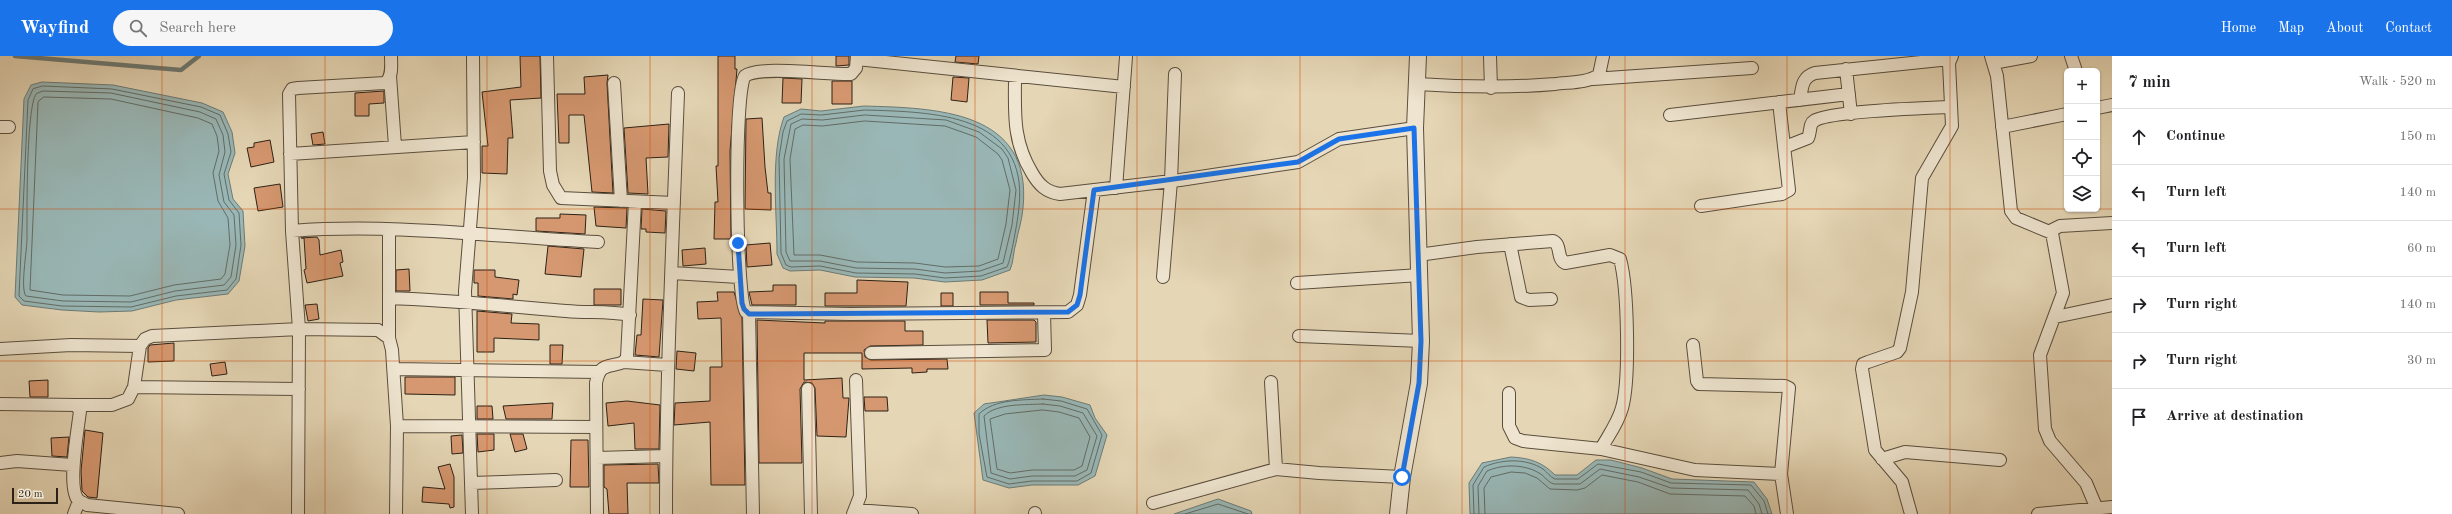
<!DOCTYPE html>
<html lang="en">
<head>
<meta charset="utf-8">
<style>
  body { margin:0; font-family:"Old Standard TT",serif; background:#f6f6f6; color:#202124 }
  .controls { position:absolute; right:12px; top:12px; display:grid; overflow:hidden; border-radius:6px; box-shadow:0 1px 3px #0004 }
  .controls button { width:36px; height:36px; display:grid; place-items:center; padding:0; border:0; border-bottom:1px solid #e0e0e0; background:#fff; color:#202124; font:20px sans-serif }
  .scale { position:absolute; left:12px; bottom:10px; width:46px; box-sizing:border-box; padding-left:4px; border:2px solid #2c2116; border-top:0; font-size:11px; line-height:14px; white-space:nowrap; color:#2c2116; -webkit-text-stroke:3px #eee4cf; paint-order:stroke }
  .stop { position:absolute; width:12px; height:12px; margin:-9px; border:3px solid #1a73e8; border-radius:50%; background:#fff }
  .stop.end { background:#1a73e8; border-color:#fff; box-shadow:0 1px 4px #0008 }
  .list { margin:0; padding:0; list-style:none }
  h2 { display:flex; justify-content:space-between; align-items:center; height:52px; margin:0; padding:0 16px; font-size:17px }
  h2 small { font-size:13px; font-weight:400; color:#757577 }
  .list li { display:grid; grid-template-columns:26px 1fr auto; gap:12px; align-items:center; box-sizing:border-box; height:56px; padding:0 16px; border-top:1px solid #e0e0e0 }
  .list b { display:block; font-size:15px; white-space:nowrap }
  .list em { font-size:13px; font-style:normal; color:#757577 }
  .icon { flex:none; width:22px; height:22px; fill:none; stroke:currentColor; stroke-width:2; stroke-linecap:round; stroke-linejoin:round }
  .map { position:relative; flex:none; width:2112px; height:458px; overflow:hidden }
  header { display:flex; align-items:center; gap:24px; box-sizing:border-box; height:56px; padding:0 20px; background:#1a73e8; color:#fff }
  header strong { font-size:19px }
  nav { display:flex; gap:22px; margin-inline-start:auto; font-size:14px }
  .search { width:280px; height:36px; background:#f6f6f6; display:flex; align-items:center; gap:10px; box-sizing:border-box; padding:0 14px; border-radius:22px; color:#757577; font-size:15px }
  main { display:flex }
  aside { flex:1; background:#fff }
  .map>svg:first-child { display:block }
  .water { fill:#99b7b6; stroke:#6d7b76 }
  .lines { fill:none; stroke-linecap:round; stroke-linejoin:round }
  .shore { stroke:#626c66; stroke-width:1 }
  .stream { stroke:#6d7b76; stroke-width:4.5 }
  .building { fill:#d69870; stroke:#2c2116 }
  .minor-casing { stroke:#5a4e3e; stroke-width:14 }
  .tertiary-casing { stroke:#5a4e3e; stroke-width:18 }
  .minor { stroke:#eee4cf; stroke-width:12 }
  .tertiary { stroke:#eee4cf; stroke-width:16 }
  .route { stroke:#1a73e8; stroke-width:5 }
  .grid { fill:none; stroke:#cc510e; stroke-width:1; stroke-opacity:0.55 }
</style>
</head>
<body>
<header>
<strong>Wayfind</strong>
<div class="search"><svg class="icon" aria-label="search" viewBox="0 0 24 24"><circle cx="10" cy="10" r="6"/><path d="M15 15l6 6"/></svg>Search here</div>
<nav><a>Home</a><a>Map</a><a>About</a><a>Contact</a></nav>
</header>
<main>
<div class="map">
<svg width="2112" height="458" viewBox="0 0 2112 458">
  <rect width="100%" height="100%" fill="#e5d6b5"/>
  <filter id="stains"><feTurbulence type="fractalNoise" baseFrequency=".005" numOctaves="4"/><feColorMatrix values="0 0 0 0 .2 0 0 0 0 .09 0 0 0 0 .02 0 0 0 .5 -.17"/></filter>
  <radialGradient id="worn" r=".72"><stop offset=".6" stop-color="#630" stop-opacity="0"/><stop offset="1" stop-color="#630" stop-opacity=".3"/></radialGradient>
  <path class="water" d="M42,26L113,29L202,47L223,56L232,76L235,97L228,118L233,143L243,155L245,190L239,225L228,238L176,244L132,255L99,256L62,254L22,249L15,241L24,43L31,29Z
    M864,50C936,52 1033,54 1023,152C1022,165 1018,175 1016,187C1013,196 1014,205 1010,214L982,224L945,226L914,222L855,221L820,214L790,215L783,212L777,198C777,156 770,99 784,61L801,53L821,55Z
    M1044,339L1062,341L1090,349L1095,362L1107,379L1095,420L1078,429H1032L1009,432L983,424L974,357L984,348Z
    M1511,401C1530,402 1542,406 1555,419H1577L1596,404H1611L1642,412L1672,423L1754,426L1767,443L1772,458H1470L1469,427L1482,407Z
    M1218,443L1251,455L1252,458H1174Z"/>
  <g class="lines">
    <path class="shore" d="M43,30L112,33L201,51L220,59L228,78L231,96L224,118L229,144L239,157L241,189L236,223L227,234L176,240L131,251L62,250L24,245L19,240L28,44L33,33Z
      M43,35L111,37L200,56L216,63L223,79L225,96L219,119L224,146L234,159L236,189L231,221L224,229L175,235L131,246L63,245L26,240C20,233 27,194 27,183C27,160 26,52 36,38Z
      M44,41L111,43L198,62L212,68L217,80L219,95L213,117L218,145L228,162L230,189L225,218L221,223L174,229L130,240L63,239L30,234L38,46Z
      M865,54C933,56 1029,57 1019,151C1018,163 1011,203 1007,211L981,220L945,222L915,218L856,217L820,210L791,211L786,209L781,197L779,102L783,76L787,65L801,58L821,59Z
      M865,59L946,64L979,76L1002,93L1008,102L1016,134L1012,169L1003,207L980,215L945,217L915,213L856,212L820,205H790L786,196L784,103L791,68L802,63L822,64Z
      M865,65L945,70L976,81L998,98L1002,104L1010,134L1006,168L998,203L979,210L945,211L915,207L857,206L820,199H794L790,103L795,73L803,69L822,70Z
      M1043,343L1061,345L1087,353L1102,379L1091,417L1077,425H1032L1009,428L987,421L979,378V358C994,343 1023,344 1043,343Z
      M1043,348L1060,350L1083,357L1097,380L1087,414L1075,420H1032L1010,423L991,417L984,360C997,347 1026,349 1043,348Z
      M1043,354L1059,356L1079,362L1090,381L1082,410L1074,414H1032L1010,417L997,413L990,363L1005,358Z
      M1185,458L1218,448L1248,458
      M1474,458L1473,429L1484,411C1502,403 1526,402 1543,413C1547,416 1550,421 1555,423H1578L1598,408L1641,416L1671,427L1751,429L1764,445L1768,458
      M1479,458L1478,430L1487,415C1503,408 1524,408 1539,417C1545,420 1547,426 1554,428H1580L1600,413L1639,421L1671,432L1748,434L1759,448L1762,458
      M1485,458L1484,432L1491,421L1511,416L1525,417L1537,422L1550,433L1577,434L1585,432L1602,419L1638,426L1670,438L1745,440L1754,450L1756,458"/>
    <path class="stream" d="M15,0L181,14L199,0"/>
  </g>
  <path class="building" d="M520,0H540L541,42L510,44L513,82H508L507,118L482,117V90H488L482,36L521,31Z
    M718,0H735V13H737L730,95L731,183H714L715,146H718L716,110H718Z
    M836,0H849V9L836,10Z
    M956,0H979L978,8L955,6Z
    M608,19L607,27L613,137L592,136L584,59H569V87H559L557,38H585L584,21Z
    M953,21L969,22L967,46L951,44Z
    M783,22L802,23L801,47H782Z
    M832,25H852V48H832Z
    M384,35V47L369,48V60H355V37Z
    M762,62L765,111L768,137H771V154L745,153L746,63Z
    M669,68L668,101L646,102L648,138L628,137L624,72Z
    M323,76L325,88L313,89L311,78Z
    M270,84L274,106L251,111L247,92L254,91V87Z
    M280,128L283,151L258,155L254,132Z
    M594,151L627,152L626,172L596,170Z
    M642,153L666,155L665,177L646,176V173H641Z
    M560,158L586,159L585,178L536,175V162H560Z
    M317,181L319,184L320,199L341,194L343,206L340,207L343,220L307,227L304,214L306,213L304,182H301Z
    M770,187L772,209L747,211L746,189Z
    M548,190L584,193L581,221L545,218Z
    M705,192L706,208L683,210L682,194Z
    M409,213L410,235H396V214Z
    M474,214H495V221L519,224L517,239L513,238V243L478,240V227H474Z
    M857,224L908,226L906,250H825V237H857Z
    M773,229H796V249H752L749,236L773,235Z
    M594,233H621V249H594Z
    M717,236H734L742,262L745,429H711L710,366L674,369L675,347L710,345V311H722L721,262L698,263L697,246L718,245Z
    M980,236H1008V247H1034V249H980Z
    M941,237H953V250H941Z
    M643,243L663,244L659,301L635,299L637,279H641Z
    M317,248L319,263L308,265L305,249Z
    M477,255L512,258L511,267L539,268V284L494,282V296H477Z
    M757,264L825,267V265H905V275H923V289L870,290L864,294L865,301L871,304L947,303L948,313H927V316L912,317V312L862,313V297H804V324L842,322L843,342H849L846,381L817,380L815,332L812,327L804,326L800,333L802,407H759Z
    M987,264H1034L1036,266V286L988,287Z
    M174,287V305L148,306V292L150,289Z
    M550,289H563L562,308H550Z
    M677,295L696,297L694,315L676,313Z
    M225,306L227,318L212,320L210,308Z
    M405,321H455V339L405,338Z
    M48,324V341H30L29,325Z
    M864,341H887L888,355H865Z
    M627,345L660,349L659,393H635L634,367L608,370L606,347Z
    M553,347L552,363H506L503,350Z
    M477,350H492L493,363H477Z
    M85,374L103,377L97,442L88,441L82,435L81,415Z
    M477,378H494V394L478,396Z
    M510,378H523L527,393L515,396Z
    M462,379L463,397L452,398L451,380Z
    M69,381L67,401L52,400L51,382Z
    M571,384H588L589,431H570Z
    M450,408L454,421V451L450,452L449,448L422,446L423,431L445,433L438,411Z
    M658,408L659,427H627L628,458H609L607,433L604,431V409Z"/>
  <g class="lines">
    <g class="minor-casing">
      <path id="minor" d="M547,0L550,115L553,129L561,142L674,147
        M857,0L856,12L851,18C829,19 759,9 745,20C734,30 735,241 746,256L850,258L1068,256L1077,249L1080,239L1094,134
        M1490,0L1491,32
        M1991,0L1997,20L2011,155L2016,162L2052,177L2063,237L2040,299L2045,373L2050,385L2086,427L2097,453
        M2071,0L2076,15
        M857,3L1124,31
        M1993,7L2031,0
        M1846,13L1851,58
        M390,20L395,90
        M1015,20C1015,56 1012,84 1032,117C1039,129 1046,136 1060,138L1180,124L1298,106L1339,83L1415,72
        M1593,23L1752,12
        M614,27L621,145
        M1417,28C1464,31 1508,32 1555,28C1570,26 1587,27 1599,19L1603,0
        M1800,44C1802,31 1802,21 1815,17L1950,3
        M2097,52L2112,49
        M1670,59L1849,38
        M0,71H9
        M2002,71L2067,58
        M1785,91L1808,82C1811,76 1809,68 1814,65C1828,55 1928,52 1951,51
        M290,98L474,86
        M1116,132L1126,1
        M1701,150L1782,138L1789,134L1779,46
        M292,175C394,167 496,181 598,186
        M2050,175L2060,170L2112,167
        M1510,188L1521,241L1529,244L1551,243
        M1418,199L1477,191L1553,185C1562,189 1556,202 1565,207L1610,199L1620,203C1628,232 1630,324 1622,352C1618,367 1608,380 1601,393
        M672,217L739,221
        M1163,221L1171,125L1175,18
        M1297,227L1420,219
        M389,242C448,244 507,250 566,255C588,257 608,255 630,259
        M749,257L753,458
        M2055,261L2112,249
        M1299,280L1421,285
        M389,282V174
        M1693,289L1697,325L1699,328L1785,330L1789,332L1781,418L1787,458
        M0,293L71,289L140,290
        M871,297L1045,294L1044,257
        M624,306L667,309
        M394,313L598,316
        M1271,326L1276,413
        M134,331L299,333
        M808,333L811,458
        M1509,337V370L1515,382L1523,385L1601,393L1695,414L1781,418
        M0,348L76,349L80,355C78,373 67,431 78,444C80,446 84,447 87,449L178,458
        M76,349H112L128,343L134,331L140,290L145,283L152,280L299,273L378,274L389,282L392,294L397,370L396,458
        M397,370L596,371
        M597,402L666,400
        M1882,403L1905,396L2000,404
        M0,407L17,405L72,409
        M472,427L556,424
        M1153,447L1276,413L1319,417L1402,421
        M855,454L912,458
        M1035,457V458
        M74,458L79,445
        M298,458L299,273L292,175L289,38L292,33L298,32L385,27C393,21 391,9 391,0
        M472,458L465,235L474,122L473,0
        M597,458L596,327C600,306 608,312 624,306L627,301L635,146
        M666,458C666,318 673,177 678,37
        M853,458L860,440L856,324
        M1911,458L1902,426L1875,394L1862,313L1863,308L1868,306L1897,296L1900,292L1912,236L1922,122L1952,70L1949,7L1952,0
        M2038,458L2112,451"/>
    </g>
    <g class="tertiary-casing">
      <path id="tertiary" d="M1398,458L1402,421L1419,327L1421,285L1415,72L1418,0"/>
    </g>
    <use href="#minor" class="minor"/>
    <use href="#tertiary" class="tertiary"/>
  </g>
  <g class="lines">
    <path class="route" d="M738,187L742,247L744,253L749,258L1068,256L1077,249L1080,239L1094,134L1298,106L1339,83L1414,72L1421,285L1419,327L1402,421"/>
  </g>
  <path class="grid" d="M162,0V458M325,0V458M487,0V458M650,0V458M812,0V458M975,0V458M1137,0V458M1300,0V458M1462,0V458M1625,0V458M1787,0V458M1950,0V458M0,153H2067M2097,153H2112M0,305H2112"/>
  <rect width="100%" height="100%" filter="url(#stains)"/>
  <rect width="100%" height="100%" fill="url(#worn)"/>
</svg>
<div class="controls">
<button>+</button>
<button>−</button>
<button><svg class="icon" aria-label="locate" viewBox="0 0 24 24"><circle cx="12" cy="12" r="6"/><path d="M12 2v4M12 18v4M2 12h4M18 12h4"/></svg></button>
<button><svg class="icon" aria-label="layers" viewBox="0 0 24 24"><path d="M12 4l9 5-9 5-9-5zM3 14l9 5 9-5"/></svg></button>
</div>
<div class="scale">20 m</div>
<div class="stop" style="left:1402px;top:421px"></div>
<div class="stop end" style="left:738px;top:187px"></div>
</div>
<aside>
<h2>7 min<small>Walk · 520 m</small></h2>
<ul class="list">
<li><svg class="icon" aria-label="ahead" viewBox="0 0 24 24"><path d="M12 20V5M6 11l6-6 6 6"/></svg><div><b>Continue</b></div><em>150 m</em></li>
<li><svg class="icon" aria-label="left" viewBox="0 0 24 24"><path d="M17 20v-9H6M10 6l-5 5 5 5"/></svg><div><b>Turn left</b></div><em>140 m</em></li>
<li><svg class="icon" aria-label="left" viewBox="0 0 24 24"><path d="M17 20v-9H6M10 6l-5 5 5 5"/></svg><div><b>Turn left</b></div><em>60 m</em></li>
<li><svg class="icon" aria-label="right" viewBox="0 0 24 24"><path d="M7 20v-9h11M14 6l5 5-5 5"/></svg><div><b>Turn right</b></div><em>140 m</em></li>
<li><svg class="icon" aria-label="right" viewBox="0 0 24 24"><path d="M7 20v-9h11M14 6l5 5-5 5"/></svg><div><b>Turn right</b></div><em>30 m</em></li>
<li><svg class="icon" aria-label="arrive" viewBox="0 0 24 24"><path d="M6 21V4h12l-3 4 3 4H6"/></svg><div><b>Arrive at destination</b></div></li>
</ul>
</aside>
</main>
</body>
</html>
